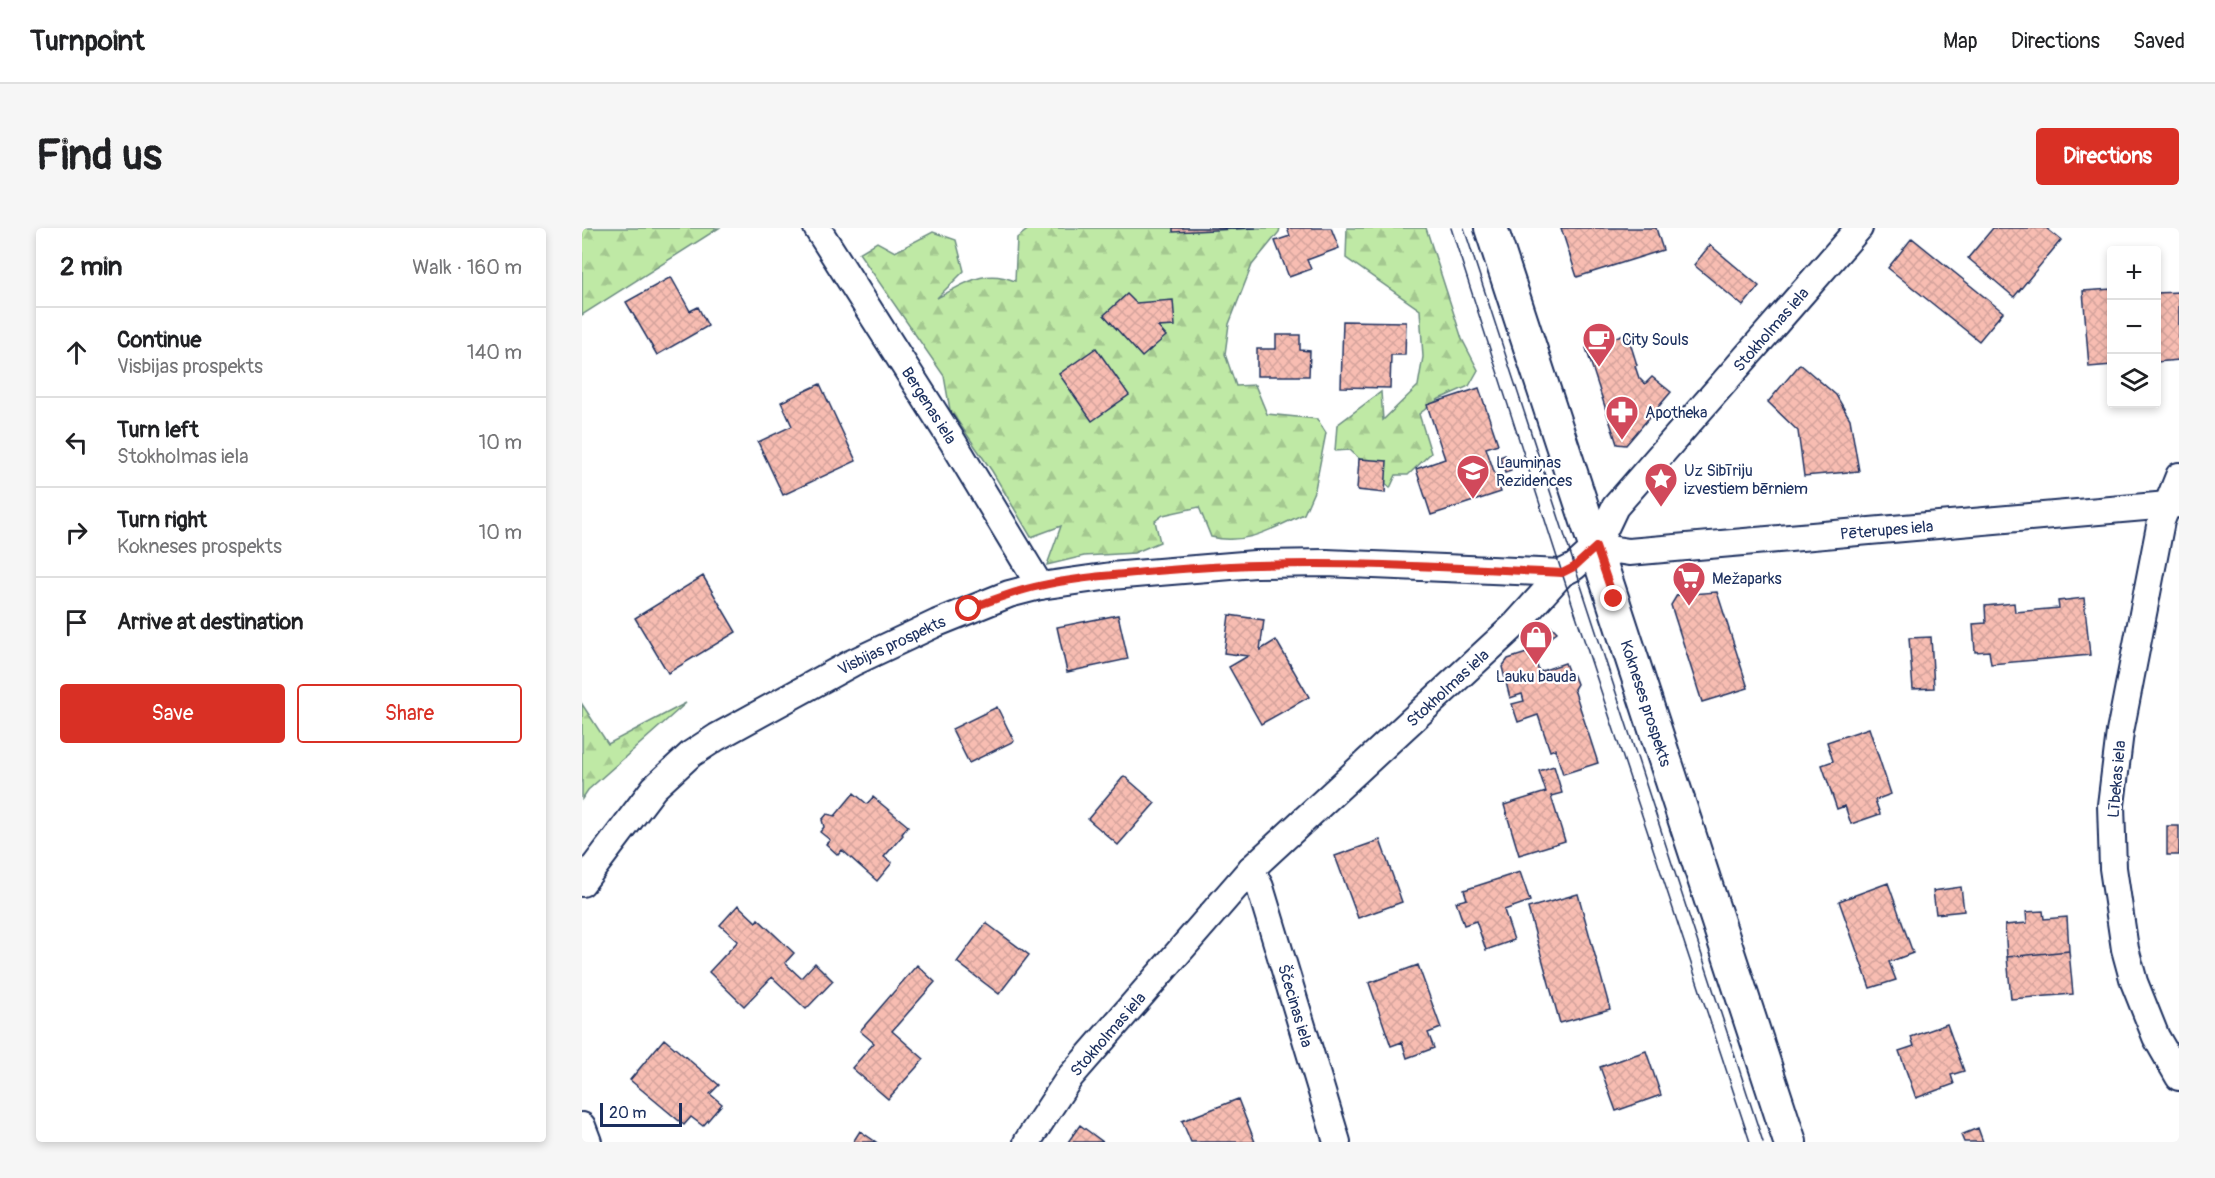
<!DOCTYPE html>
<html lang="en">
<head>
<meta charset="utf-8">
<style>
  body { margin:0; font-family:Pangolin,sans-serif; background:#f6f6f6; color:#202124 }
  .controls { position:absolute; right:18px; top:18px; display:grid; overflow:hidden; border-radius:6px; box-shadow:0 3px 9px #0003 }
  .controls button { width:54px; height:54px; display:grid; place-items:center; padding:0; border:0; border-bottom:2px solid #e0e0e0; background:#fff; color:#202124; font:30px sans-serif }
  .scale { position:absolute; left:18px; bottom:15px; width:82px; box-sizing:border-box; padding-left:6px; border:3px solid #1b2f5e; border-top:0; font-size:16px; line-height:21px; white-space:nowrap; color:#1b2f5e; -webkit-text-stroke:4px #fff; paint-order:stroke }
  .stop { position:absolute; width:18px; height:18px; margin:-14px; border:4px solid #d93025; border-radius:50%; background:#fff }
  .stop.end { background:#d93025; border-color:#fff; box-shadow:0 2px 6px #0008 }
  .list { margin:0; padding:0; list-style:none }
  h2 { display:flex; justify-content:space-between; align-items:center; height:78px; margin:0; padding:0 24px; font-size:26px }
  h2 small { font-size:20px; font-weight:400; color:#757577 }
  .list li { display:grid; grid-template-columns:39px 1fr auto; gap:18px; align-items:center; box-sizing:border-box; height:90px; padding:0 24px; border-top:2px solid #e0e0e0 }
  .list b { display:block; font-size:22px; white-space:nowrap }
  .list p { margin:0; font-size:20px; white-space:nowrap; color:#757577 }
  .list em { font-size:20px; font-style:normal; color:#757577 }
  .actions { display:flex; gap:12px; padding:18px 24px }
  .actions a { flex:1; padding:14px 0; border:2px solid #d93025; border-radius:6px; text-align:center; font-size:21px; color:#d93025 }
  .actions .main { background:#d93025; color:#fff }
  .icon { flex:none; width:33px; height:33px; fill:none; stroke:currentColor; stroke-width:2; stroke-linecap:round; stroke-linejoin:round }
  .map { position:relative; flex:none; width:1597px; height:914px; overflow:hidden; border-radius:6px }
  header { display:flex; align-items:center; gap:36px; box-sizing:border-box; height:84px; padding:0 30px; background:#fff; border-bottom:2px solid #e0e0e0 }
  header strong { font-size:28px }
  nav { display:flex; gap:33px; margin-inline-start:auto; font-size:21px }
  .intro { display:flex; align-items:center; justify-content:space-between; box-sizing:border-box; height:144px; padding:0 36px }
  h1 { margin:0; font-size:42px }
  .button { padding:15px 27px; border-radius:6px; background:#d93025; color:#fff; font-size:21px; font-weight:700 }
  main { display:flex; gap:36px; padding:0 36px }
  aside { flex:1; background:#fff; border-radius:6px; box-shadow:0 3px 9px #0003 }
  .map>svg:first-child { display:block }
  .forest { fill:url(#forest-firs); stroke:#6d8c82; stroke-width:1.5 }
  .building { fill:url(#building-cross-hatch); stroke:#1b2f5e; stroke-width:1.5 }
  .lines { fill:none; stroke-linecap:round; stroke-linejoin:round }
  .minor-casing { stroke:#1b2f5e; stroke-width:30 }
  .tertiary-casing { stroke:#1b2f5e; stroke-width:36 }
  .minor { stroke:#fff; stroke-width:26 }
  .tertiary { stroke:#fff; stroke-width:32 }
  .tram { stroke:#1b2f5e; stroke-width:1.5 }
  .route { stroke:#d93025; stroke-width:8 }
  .labels { text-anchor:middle; stroke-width:4.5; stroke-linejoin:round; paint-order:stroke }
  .street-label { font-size:16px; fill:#1b2f5e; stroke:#fff }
  .poi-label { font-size:16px; fill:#1b2f5e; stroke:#fff; text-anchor:start }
</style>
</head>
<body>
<header>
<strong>Turnpoint</strong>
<nav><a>Map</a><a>Directions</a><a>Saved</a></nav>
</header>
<div class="intro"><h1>Find us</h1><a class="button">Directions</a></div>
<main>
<aside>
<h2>2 min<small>Walk · 160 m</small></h2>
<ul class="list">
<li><svg class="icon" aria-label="ahead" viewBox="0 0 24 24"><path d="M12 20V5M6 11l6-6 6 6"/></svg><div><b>Continue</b><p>Visbijas prospekts</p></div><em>140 m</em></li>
<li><svg class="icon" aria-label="left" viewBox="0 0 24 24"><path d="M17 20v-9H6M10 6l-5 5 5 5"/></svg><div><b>Turn left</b><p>Stokholmas iela</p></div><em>10 m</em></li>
<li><svg class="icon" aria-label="right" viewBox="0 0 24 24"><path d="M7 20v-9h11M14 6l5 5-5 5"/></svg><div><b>Turn right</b><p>Kokneses prospekts</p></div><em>10 m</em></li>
<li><svg class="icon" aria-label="arrive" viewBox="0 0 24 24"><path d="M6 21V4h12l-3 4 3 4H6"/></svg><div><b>Arrive at destination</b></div></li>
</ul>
<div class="actions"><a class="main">Save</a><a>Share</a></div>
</aside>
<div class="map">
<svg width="1597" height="914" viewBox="0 0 1597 914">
  <defs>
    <pattern id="forest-firs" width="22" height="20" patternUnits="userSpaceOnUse" patternTransform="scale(1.5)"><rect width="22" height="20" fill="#bfe9a5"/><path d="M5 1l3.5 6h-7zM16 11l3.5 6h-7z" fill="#a4c890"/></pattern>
    <pattern id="building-cross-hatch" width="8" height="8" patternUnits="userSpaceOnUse" patternTransform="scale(1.5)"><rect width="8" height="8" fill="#f8bdb2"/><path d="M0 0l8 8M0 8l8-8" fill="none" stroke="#d4a39c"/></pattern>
  </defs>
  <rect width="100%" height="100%" fill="#fff"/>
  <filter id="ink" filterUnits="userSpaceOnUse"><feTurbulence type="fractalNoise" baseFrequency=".0167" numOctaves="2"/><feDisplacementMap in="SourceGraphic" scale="12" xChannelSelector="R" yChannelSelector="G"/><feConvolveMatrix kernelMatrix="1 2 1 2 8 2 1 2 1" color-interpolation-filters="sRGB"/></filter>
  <g filter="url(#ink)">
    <path class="forest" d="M0,0H137L0,87Z
      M448,0H698L697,4L670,37L647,96L643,126L654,158L673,157L685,186L735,191L744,205L733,261L722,286C691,300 664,318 629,309L617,279L581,287L573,293L578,314L552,325L502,328L465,337L479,298L449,309L410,243L368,182L362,148L277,25L295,14L313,24L351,4L374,12L382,43L355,70C383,56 401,40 433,53L435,10Z
      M765,0H844L880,111L896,142L887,158L857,171L837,186L849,225L826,247H814L808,260L768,222L753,223L755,197L799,164L801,192L836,158L841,129L838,82L764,30Z
      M104,475L6,562L0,571V476L26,516Z"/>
    <path class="building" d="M591,0H674L591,4Z
      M705,0H749L757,20L725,32L729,41L707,49L693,13L708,8Z
      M979,0H1074L1081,22L995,49Z
      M1411,0H1464L1479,12L1432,69L1386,30Z
      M1330,10L1421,84L1397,113L1306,40Z
      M1128,17L1177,58L1161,78L1112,37Z
      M89,49L108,83L116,79L126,98L75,127L44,74Z
      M1530,61V137L1507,139L1501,63Z
      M1597,64V132L1574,134V65Z
      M545,66L554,75L591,72L593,98L576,99L584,108L560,129L522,87Z
      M761,93L824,94L823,127H809L808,160L759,159Z
      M1045,105L1055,137L1053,138L1057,150L1063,156L1070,149L1089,164L1044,217L1035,216L1004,120Z
      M694,107H718V122L728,123L727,148H675V121H694Z
      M514,120L547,167L510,193L477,146Z
      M1218,136L1254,167L1268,191L1277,243L1222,248L1216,203L1186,174Z
      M238,156L274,233L201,267L176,214L210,198L199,174Z
      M897,160L916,216L904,220L919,264L849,287L834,241L863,231L845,177Z
      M923,227L929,243L923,245L918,229Z
      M777,231L805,233L803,265L775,262Z
      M121,348L154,404L86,445L53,390Z
      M1135,364L1166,460L1120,474L1089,377L1095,367Z
      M1502,370L1508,427L1409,436L1407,423L1393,424L1391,396L1404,395L1403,378L1432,375L1433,384L1477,380L1476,373Z
      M536,387L546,431L485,444L475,399Z
      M647,387L682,392L678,422L694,412L727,469L679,496L647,439L666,428L642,425Z
      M969,398L975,404L965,412L960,406Z
      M1349,409L1352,460L1331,461L1327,410Z
      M951,423L957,444L983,435L987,445L992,448L995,456L992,461L1016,535L981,546L973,521L968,523L956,487L936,494L930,476L942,473L940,466L928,470L920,439L926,431Z
      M415,479L432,513L387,535L370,501Z
      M1287,500L1309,566L1293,572L1298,586L1269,596L1263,578L1255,581L1240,537L1251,533L1245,514Z
      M972,538L980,565L969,568L983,613L937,627L922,577L964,564L957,543Z
      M542,548L573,575L536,617L506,591Z
      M272,565L285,576L291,569L326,598L320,606L321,607L302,629L310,635L295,653L260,622L256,627L244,616L248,612L238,604L242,599L240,592L245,586L253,588Z
      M1585,598H1597V627H1585Z
      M798,612L820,674L776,690L753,628Z
      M938,644L948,673L922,682L932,712L904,722L894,693L882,697L874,674L885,671L882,662Z
      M1306,655L1331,725L1307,734L1314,752L1288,760L1257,673Z
      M1379,659L1382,683L1354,686L1351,663Z
      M996,666L1028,781L978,795L946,680Z
      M156,677L174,694L176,691L212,725L203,735L219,750L233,735L251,753L224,781L190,749L162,778L127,744L156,713L138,697Z
      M1461,683L1462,691L1485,689L1487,723L1425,729L1423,697L1445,695L1444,684Z
      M404,695L447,727L417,766L375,734Z
      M1487,723L1491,766L1429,771L1425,729Z
      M335,737L353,754L310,803L342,831L306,871L270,840L292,815L278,803Z
      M836,737L859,800L846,805L852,820L825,830L820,814L809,818L787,755Z
      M1365,796L1382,843L1369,847L1372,856L1334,870L1317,823L1332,818L1329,809Z
      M82,811L137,857L128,866L140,876L121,898L109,889L102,897L48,852Z
      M1064,823L1079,867L1034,883L1018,839Z
      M656,871L673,914H609L600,893Z
      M498,897L521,914H486Z
      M1396,900L1401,914H1382L1379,907Z
      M278,903L294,914H271Z"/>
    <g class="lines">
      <g class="minor-casing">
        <g id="minor">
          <path id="s1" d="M235,0L371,214L458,358"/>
          <path d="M1597,248L1579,293L1538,504L1529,577L1531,640L1543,721L1552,754L1574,809L1597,849"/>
          <path id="s2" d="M1014,319L1047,324L1597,276"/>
          <path id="s3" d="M669,641L678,659L755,914"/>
          <path id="s4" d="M0,655L72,560L109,526L135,509L270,435L355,395L427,366L458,358L529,348L673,336L744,335L980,345"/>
          <path d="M0,898L6,914"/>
          <path id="s5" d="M445,914L488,849L669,641L934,396L980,345L992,339L1014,319L1033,279L1277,0"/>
        </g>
      </g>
      <g class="tertiary-casing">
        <g id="tertiary">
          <path id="s6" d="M909,0L1208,914"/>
        </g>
      </g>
      <use href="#minor" class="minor"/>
      <use href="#tertiary" class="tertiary"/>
      <path class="tram" d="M869,0L980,345L1168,914
        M882,0L1181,914"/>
    </g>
  </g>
  <g class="lines" filter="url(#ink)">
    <path class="route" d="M387,381C410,372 433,363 457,358C495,349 535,347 574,343C709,330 844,338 980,345L992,339L1014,319L1032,371"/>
  </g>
  <defs>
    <g id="cafe-pin" transform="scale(1.725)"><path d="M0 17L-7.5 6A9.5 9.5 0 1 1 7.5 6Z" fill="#d1495b" stroke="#fff"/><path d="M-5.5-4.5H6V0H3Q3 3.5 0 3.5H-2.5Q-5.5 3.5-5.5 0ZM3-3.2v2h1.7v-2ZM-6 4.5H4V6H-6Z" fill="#fff"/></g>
    <g id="pharmacy-pin" transform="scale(1.725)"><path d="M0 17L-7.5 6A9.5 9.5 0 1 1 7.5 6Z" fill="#d1495b" stroke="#fff"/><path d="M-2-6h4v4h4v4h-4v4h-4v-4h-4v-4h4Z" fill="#fff"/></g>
    <g id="school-pin" transform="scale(1.725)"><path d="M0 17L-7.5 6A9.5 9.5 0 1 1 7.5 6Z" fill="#d1495b" stroke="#fff"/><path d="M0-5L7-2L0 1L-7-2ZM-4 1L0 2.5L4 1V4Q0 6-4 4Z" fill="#fff"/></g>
    <g id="sight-pin" transform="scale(1.725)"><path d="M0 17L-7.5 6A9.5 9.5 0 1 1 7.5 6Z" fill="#d1495b" stroke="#fff"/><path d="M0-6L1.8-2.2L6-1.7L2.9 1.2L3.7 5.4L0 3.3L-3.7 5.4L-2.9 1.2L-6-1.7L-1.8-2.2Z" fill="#fff"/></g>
    <g id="supermarket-pin" transform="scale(1.725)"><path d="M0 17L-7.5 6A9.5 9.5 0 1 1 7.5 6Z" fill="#d1495b" stroke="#fff"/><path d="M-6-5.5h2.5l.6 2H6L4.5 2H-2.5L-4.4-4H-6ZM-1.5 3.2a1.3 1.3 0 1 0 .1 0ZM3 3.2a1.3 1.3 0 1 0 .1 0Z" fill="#fff"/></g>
    <g id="shop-pin" transform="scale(1.725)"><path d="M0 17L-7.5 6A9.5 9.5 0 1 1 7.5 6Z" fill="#d1495b" stroke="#fff"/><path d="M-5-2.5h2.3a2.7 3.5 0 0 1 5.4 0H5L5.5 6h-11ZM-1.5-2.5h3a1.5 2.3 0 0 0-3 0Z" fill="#fff"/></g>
  </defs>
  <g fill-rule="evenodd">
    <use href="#cafe-pin" x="1017" y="111"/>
    <use href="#pharmacy-pin" x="1040" y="184"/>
    <use href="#school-pin" x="891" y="243"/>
    <use href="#sight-pin" x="1079" y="251"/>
    <use href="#supermarket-pin" x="1107" y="350"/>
    <use href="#shop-pin" x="954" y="409"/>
  </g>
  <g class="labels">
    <g class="street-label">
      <text dy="6" stroke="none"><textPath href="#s5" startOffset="1107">Stokholmas iela</textPath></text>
      <text dy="6" stroke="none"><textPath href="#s1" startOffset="210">Bergenas iela</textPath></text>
      <text dy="6" stroke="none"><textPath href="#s2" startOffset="292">Pēterupes iela</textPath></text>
      <text dy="6" stroke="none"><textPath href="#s4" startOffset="398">Visbijas prospekts</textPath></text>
      <text dy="6" stroke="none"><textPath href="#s5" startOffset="621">Stokholmas iela</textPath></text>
      <text dy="6" stroke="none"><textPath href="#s6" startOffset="500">Kokneses prospekts</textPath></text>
      <text transform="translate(1534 551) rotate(-85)" y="6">Lībekas iela</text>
      <text dy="6" stroke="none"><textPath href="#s3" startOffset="144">Ščecinas iela</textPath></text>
      <text dy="6" stroke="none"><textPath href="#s5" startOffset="135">Stokholmas iela</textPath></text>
    </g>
    <g class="poi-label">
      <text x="1040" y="117">City Souls</text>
      <text x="1063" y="190">Apotheka</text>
      <text x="914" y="240">Laumiņas<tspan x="914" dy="18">Rezidences</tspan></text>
      <text x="1102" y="248">Uz Sibīriju<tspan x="1102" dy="18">izvestiem bērniem</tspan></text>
      <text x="1130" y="356">Mežaparks</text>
      <text x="954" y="454" text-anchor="middle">Lauku bauda</text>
    </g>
  </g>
</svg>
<div class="controls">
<button>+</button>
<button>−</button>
<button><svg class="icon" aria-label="layers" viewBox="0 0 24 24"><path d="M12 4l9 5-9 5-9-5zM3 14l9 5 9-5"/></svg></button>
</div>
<div class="scale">20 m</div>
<div class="stop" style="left:387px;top:381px"></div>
<div class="stop end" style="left:1032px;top:371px"></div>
</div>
</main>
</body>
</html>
